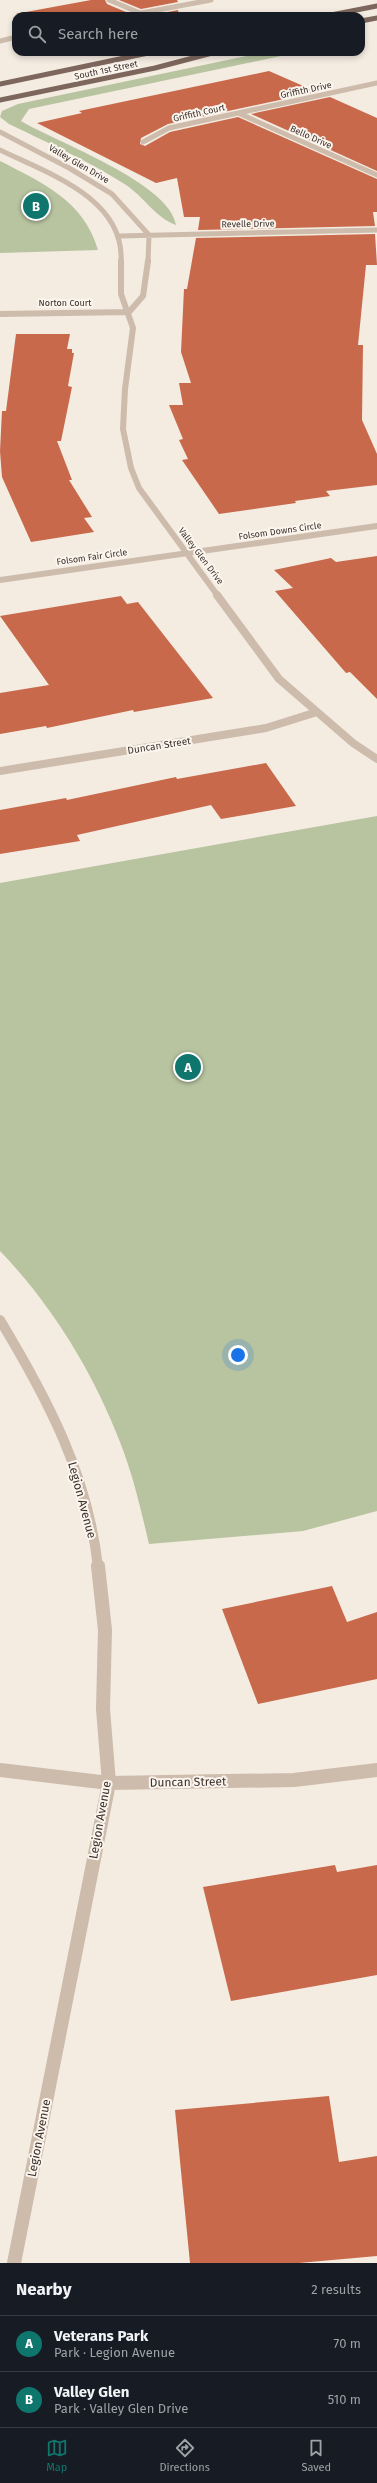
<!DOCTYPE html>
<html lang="en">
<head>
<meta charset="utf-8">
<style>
  body { margin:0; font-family:"Fira Sans",sans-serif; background:#20242c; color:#f1f3f6 }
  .you { position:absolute; left:238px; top:1355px; width:14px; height:14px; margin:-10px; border:3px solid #fff; border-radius:50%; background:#1a73e8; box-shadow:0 0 0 6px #1a73e833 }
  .badge { display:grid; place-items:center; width:26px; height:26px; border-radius:50%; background:#0f766e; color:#fff; font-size:13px; font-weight:700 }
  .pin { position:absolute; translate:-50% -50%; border:2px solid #fff; box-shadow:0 1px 4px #0006 }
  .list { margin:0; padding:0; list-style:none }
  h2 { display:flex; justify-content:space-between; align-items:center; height:52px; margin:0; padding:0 16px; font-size:17px }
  h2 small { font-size:13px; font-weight:400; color:#9ea1a6 }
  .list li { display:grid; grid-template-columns:26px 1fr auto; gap:12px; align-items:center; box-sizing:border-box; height:56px; padding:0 16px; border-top:1px solid #363941 }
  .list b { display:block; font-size:15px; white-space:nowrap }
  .list p { margin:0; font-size:13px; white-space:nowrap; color:#9ea1a6 }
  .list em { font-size:13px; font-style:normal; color:#9ea1a6 }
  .icon { flex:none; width:22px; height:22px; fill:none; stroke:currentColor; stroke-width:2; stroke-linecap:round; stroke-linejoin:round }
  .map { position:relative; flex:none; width:377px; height:2263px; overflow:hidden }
  .search { position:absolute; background:#171b24; box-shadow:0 2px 6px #0003; left:12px; right:12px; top:12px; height:44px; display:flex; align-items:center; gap:10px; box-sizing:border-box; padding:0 14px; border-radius:12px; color:#9ea1a6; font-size:15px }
  .sheet { height:164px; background:#171b24 }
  nav { display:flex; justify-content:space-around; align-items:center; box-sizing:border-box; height:56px; border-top:1px solid #363941; background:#171b24; font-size:11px; color:#9ea1a6 }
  nav a { display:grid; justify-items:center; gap:2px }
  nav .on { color:#0f766e }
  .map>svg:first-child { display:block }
  .green { fill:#b8c4a0 }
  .building { fill:#c8694b }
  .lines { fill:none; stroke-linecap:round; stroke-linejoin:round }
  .minor-far4 { stroke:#cdbbac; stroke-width:5 }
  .minor-far3 { stroke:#cdbbac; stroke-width:6 }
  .minor-far2 { stroke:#cdbbac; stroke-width:8 }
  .minor-far1 { stroke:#cdbbac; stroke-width:10 }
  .minor { stroke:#cdbbac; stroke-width:14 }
  .primary { stroke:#7d675c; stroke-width:5 }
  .labels { text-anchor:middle; stroke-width:4; stroke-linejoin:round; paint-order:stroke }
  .far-street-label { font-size:9px; fill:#3b302b; stroke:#fbf5ee }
  .street-label { font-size:10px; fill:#3b302b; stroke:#fbf5ee }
  .near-street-label { font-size:12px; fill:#3b302b; stroke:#fbf5ee }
</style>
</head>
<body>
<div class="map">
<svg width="377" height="2263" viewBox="0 0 377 2263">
  <rect width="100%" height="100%" fill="#f4ebe1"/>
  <path class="green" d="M266,52H300L29,109L21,121C56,142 170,183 176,225C156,218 144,197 126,185C89,161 48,143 9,124L0,117L2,111L18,104Z
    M0,161C43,183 84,201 98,250L0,253Z
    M377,816V1511L303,1531L149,1544C141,1510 133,1475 120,1442C93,1372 52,1305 0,1251V883Z"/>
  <path class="building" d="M91,0H105L107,4L126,12L121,16L15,14Z
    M119,0H177L178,2L141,9Z
    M178,10L179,16H147Z
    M269,71L317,92L168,124L141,138L140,144L145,146L170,132L238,117L377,179V212H373L375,226L198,230L200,217H184L177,178L156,183L37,123L82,113L79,111Z
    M330,97L377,118V171L251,114Z
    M375,234L377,265H366L358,345H363L362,420L377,454V485L326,491L330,496L295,501L296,503L219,514L182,460L188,459L179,440L183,439L169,405H183L179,383H191L181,352L184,289H187L196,238Z
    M16,334H70L67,349H72V353H74L68,386L72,387L61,441H57L72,480H69L92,517L84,518L94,532L31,542L2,477L0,451L2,411H6Z
    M377,556V699L350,672L346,673L275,591L293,588L274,570L331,558L336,562Z
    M121,596L127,604L138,602L213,698L134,712L133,710L47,728L46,726L0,734V693L49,685L0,616Z
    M266,763L296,806L221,819L211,805L77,835L80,841L0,854V810L66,798L67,800L176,777L177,779Z
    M332,1586L347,1622L377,1612V1679L258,1704L222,1609Z
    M335,1865L337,1872L377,1865V1975L231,2001L203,1887Z
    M329,2096L339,2162L377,2156V2256L299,2263H190L175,2110Z"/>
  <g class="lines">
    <path class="minor-far4" d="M109,0L140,13
      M125,16L211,0
      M0,41L16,37
      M238,113L377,175
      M0,132L69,168L112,194L149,235L148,262
      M143,142L169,128L377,83
      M0,150C47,173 125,198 121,262
      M120,236L377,230"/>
    <path class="minor-far3" d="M121,261V294L133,328L125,389L123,429L131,468L139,488L218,596
      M129,312L143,296L148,261
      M0,314L129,312
      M0,580L377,526"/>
    <path class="minor-far2" d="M217,595L279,679L353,743L377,759
      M0,771L266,728L317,712"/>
    <path class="minor-far1" d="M0,1320C47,1398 88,1475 98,1567"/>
    <path class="minor" d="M0,1770L109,1783L294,1780L377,1770
      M14,2263L109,1783L103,1709L105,1630L98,1566"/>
    <path class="primary" d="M326,16L377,6
      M361,21L377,18
      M0,84L153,52
      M0,100L155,68L216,52"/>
  </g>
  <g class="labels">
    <g class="far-street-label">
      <text transform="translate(106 70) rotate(-12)" y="3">South 1st Street</text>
      <text transform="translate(306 90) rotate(-12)" y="3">Griffith Drive</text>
      <text transform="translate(199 113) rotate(-13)" y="3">Griffith Court</text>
      <text transform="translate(311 137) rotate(24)" y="3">Bello Drive</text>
      <text transform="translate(79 164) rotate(30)" y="3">Valley Glen Drive</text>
      <text transform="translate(248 224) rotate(-1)" y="3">Revelle Drive</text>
      <text x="65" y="306">Norton Court</text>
      <text transform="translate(280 531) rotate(-8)" y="3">Folsom Downs Circle</text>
      <text transform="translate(201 556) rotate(53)" y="3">Valley Glen Drive</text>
      <text transform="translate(92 557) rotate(-8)" y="3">Folsom Fair Circle</text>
    </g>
    <g class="street-label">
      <text transform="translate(159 745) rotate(-9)" y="4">Duncan Street</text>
    </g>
    <g class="near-street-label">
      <text transform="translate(82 1500) rotate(75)" y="4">Legion Avenue</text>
      <text transform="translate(188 1782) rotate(-1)" y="4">Duncan Street</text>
      <text transform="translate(100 1820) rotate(-80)" y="4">Legion Avenue</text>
      <text transform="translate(39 2138) rotate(-79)" y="4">Legion Avenue</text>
    </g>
  </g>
</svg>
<div class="you"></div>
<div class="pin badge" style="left:188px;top:1067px">A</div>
<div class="pin badge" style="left:36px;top:206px">B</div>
<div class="search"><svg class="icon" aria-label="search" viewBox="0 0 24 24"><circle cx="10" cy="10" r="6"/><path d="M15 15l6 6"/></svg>Search here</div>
</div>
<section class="sheet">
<h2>Nearby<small>2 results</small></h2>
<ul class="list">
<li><span class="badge">A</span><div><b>Veterans Park</b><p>Park · Legion Avenue</p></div><em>70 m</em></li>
<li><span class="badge">B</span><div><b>Valley Glen</b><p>Park · Valley Glen Drive</p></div><em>510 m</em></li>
</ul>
</section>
<nav>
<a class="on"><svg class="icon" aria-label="map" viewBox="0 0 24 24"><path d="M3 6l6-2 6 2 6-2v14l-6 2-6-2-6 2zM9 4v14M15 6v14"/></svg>Map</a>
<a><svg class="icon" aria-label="directions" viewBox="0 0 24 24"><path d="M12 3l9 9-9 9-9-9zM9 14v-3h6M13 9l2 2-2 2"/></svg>Directions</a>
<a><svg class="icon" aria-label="saved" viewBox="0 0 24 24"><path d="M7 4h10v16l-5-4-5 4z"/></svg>Saved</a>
</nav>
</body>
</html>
